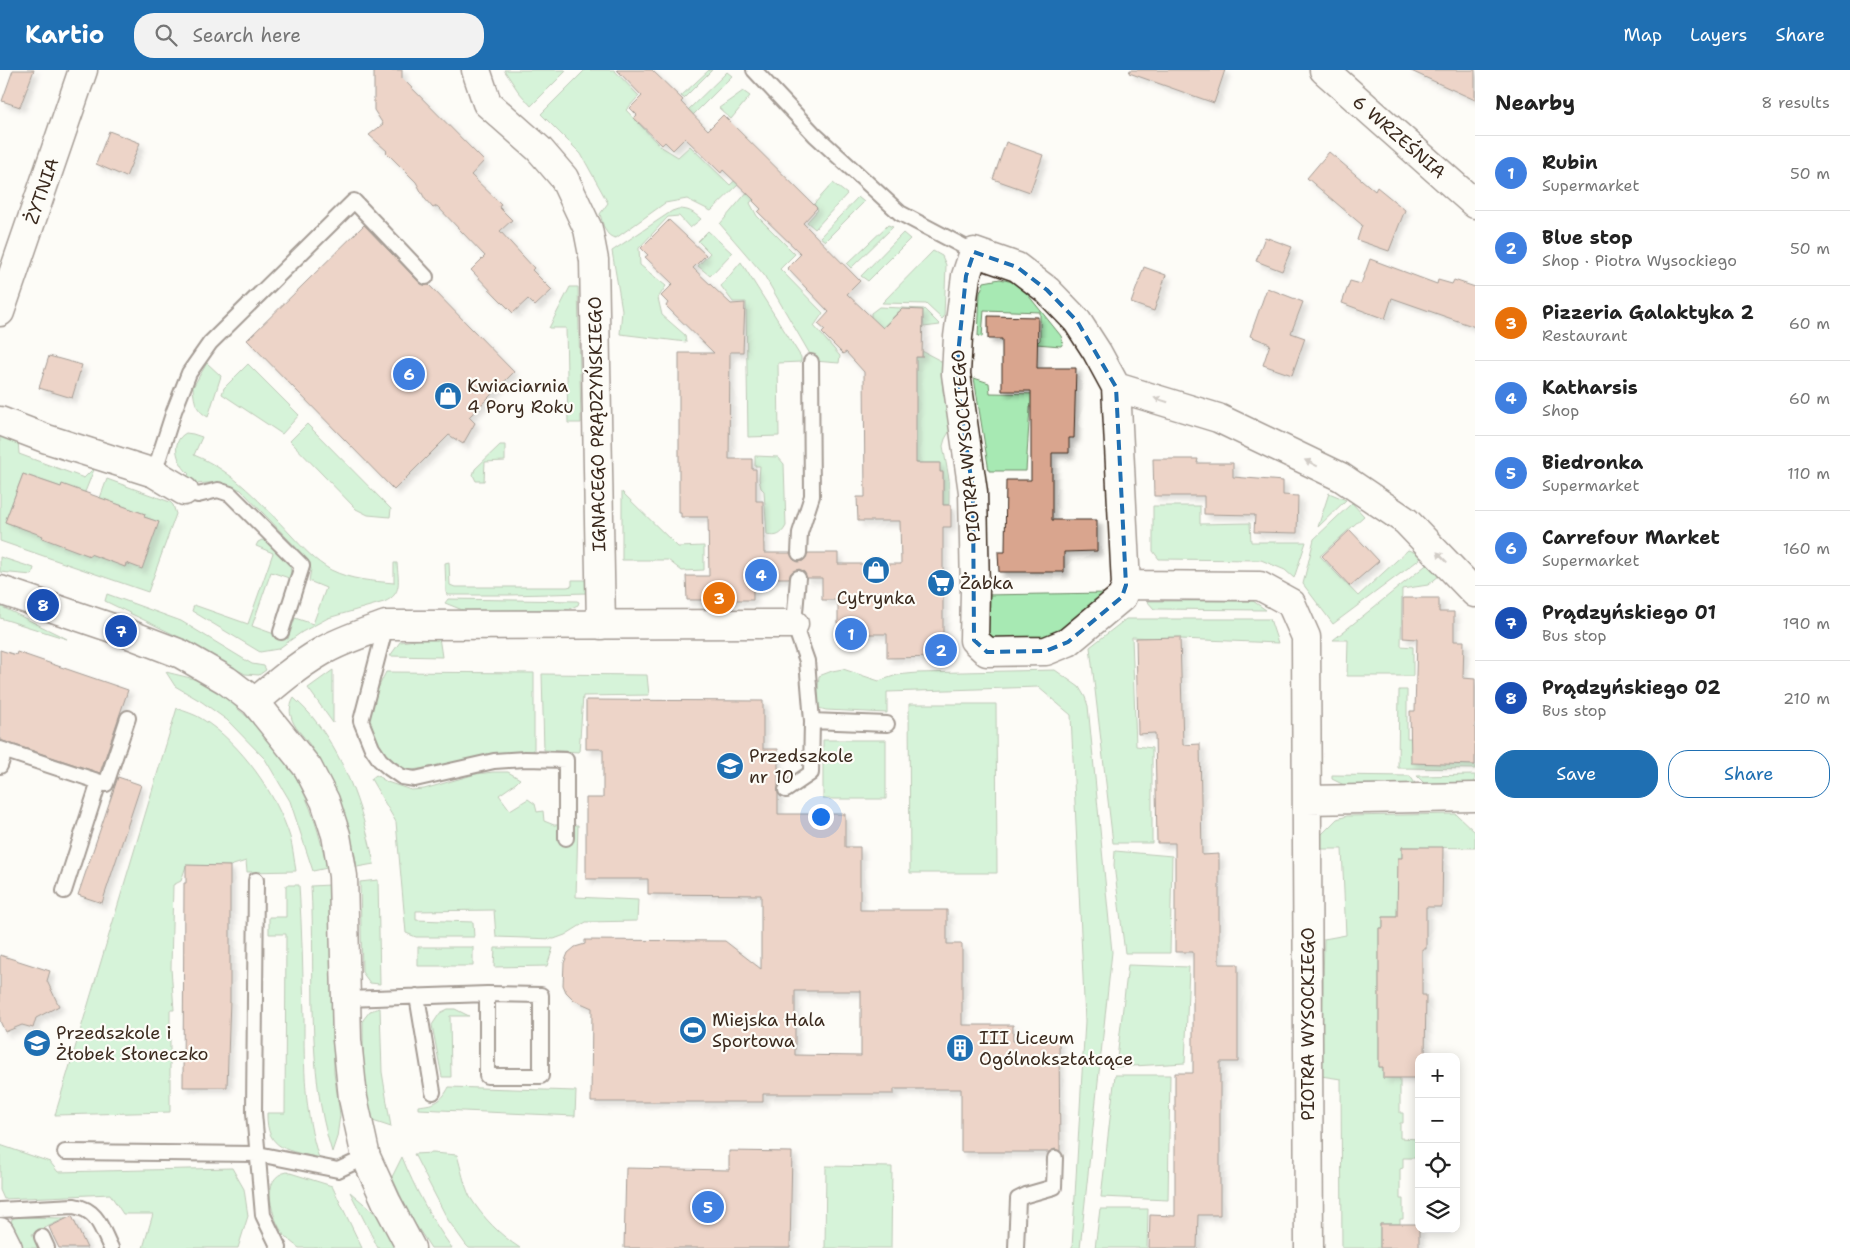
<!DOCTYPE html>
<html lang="en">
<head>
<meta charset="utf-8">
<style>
  body { margin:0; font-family:"Shantell Sans",sans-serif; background:#f2f2f2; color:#222 }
  .controls { position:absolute; right:15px; bottom:15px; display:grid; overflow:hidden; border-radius:10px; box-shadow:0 2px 12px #0003 }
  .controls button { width:45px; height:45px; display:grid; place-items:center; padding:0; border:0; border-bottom:1px solid #e0e0e0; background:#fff; color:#222; font:25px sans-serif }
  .you { position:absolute; left:820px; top:746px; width:18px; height:18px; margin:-12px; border:4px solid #fff; border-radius:50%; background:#1a73e8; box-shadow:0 0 0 8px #1a73e833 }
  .badge { display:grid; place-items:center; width:32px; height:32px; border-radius:50%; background:#1f6fb2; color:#fff; font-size:16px; font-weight:700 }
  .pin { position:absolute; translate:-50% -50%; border:2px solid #fff; box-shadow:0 1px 5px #0006 }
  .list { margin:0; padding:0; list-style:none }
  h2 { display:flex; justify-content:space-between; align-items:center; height:65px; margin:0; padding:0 20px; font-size:21px }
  h2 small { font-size:16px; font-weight:400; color:#767676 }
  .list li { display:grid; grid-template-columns:32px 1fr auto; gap:15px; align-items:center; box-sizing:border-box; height:75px; padding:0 20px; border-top:1px solid #e0e0e0 }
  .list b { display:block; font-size:19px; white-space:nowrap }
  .list p { margin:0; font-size:16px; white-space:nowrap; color:#767676 }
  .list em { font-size:16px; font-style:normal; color:#767676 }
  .actions { display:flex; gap:10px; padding:15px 20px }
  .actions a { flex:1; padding:11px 0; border:1px solid #1f6fb2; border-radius:20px; text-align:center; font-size:18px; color:#1f6fb2 }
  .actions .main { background:#1f6fb2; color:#fff }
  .icon { flex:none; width:28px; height:28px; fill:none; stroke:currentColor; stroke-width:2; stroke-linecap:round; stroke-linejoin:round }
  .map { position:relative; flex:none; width:1475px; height:1178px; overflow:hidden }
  header { display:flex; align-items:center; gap:30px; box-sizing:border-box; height:70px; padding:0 25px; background:#1f6fb2; color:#fff }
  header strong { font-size:24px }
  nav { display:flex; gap:28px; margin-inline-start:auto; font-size:18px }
  .search { width:350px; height:45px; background:#f2f2f2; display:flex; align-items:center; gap:12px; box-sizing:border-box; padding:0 18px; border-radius:20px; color:#767676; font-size:19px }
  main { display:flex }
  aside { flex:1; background:#fff }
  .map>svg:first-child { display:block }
  .green { fill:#a7e9b3; stroke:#718a68 }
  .building { fill:#d9a58e; stroke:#3b2a1e; fill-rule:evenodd; filter:url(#shadow) }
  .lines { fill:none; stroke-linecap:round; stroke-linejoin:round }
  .lane-casing { stroke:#3b2a1e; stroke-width:18 }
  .street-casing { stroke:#3b2a1e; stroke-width:31 }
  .secondary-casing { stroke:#3b2a1e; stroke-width:31 }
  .lane { stroke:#fdfcf7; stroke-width:14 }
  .street { stroke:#fdfcf7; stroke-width:28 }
  .secondary { stroke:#fdfcf7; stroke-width:28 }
  .oneway { fill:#9c938a }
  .marked { fill:none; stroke:#1f6fb2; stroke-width:4; stroke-dasharray:10 6; stroke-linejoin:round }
  .labels { text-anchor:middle; stroke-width:4.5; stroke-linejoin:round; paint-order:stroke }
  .street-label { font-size:18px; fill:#3b2a1e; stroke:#fdfcf7 }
  .poi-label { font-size:18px; fill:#3b2a1e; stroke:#fdfcf7; text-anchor:start }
</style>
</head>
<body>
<header>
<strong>Kartio</strong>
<div class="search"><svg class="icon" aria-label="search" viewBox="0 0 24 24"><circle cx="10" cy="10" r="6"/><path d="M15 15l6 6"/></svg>Search here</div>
<nav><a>Map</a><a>Layers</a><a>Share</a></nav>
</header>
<main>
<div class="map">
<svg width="1475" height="1178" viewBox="0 0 1475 1178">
  <defs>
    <filter id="shadow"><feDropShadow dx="4.5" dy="4.5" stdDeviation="2.5" flood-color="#0004"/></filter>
  </defs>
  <rect width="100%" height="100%" fill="#fdfcf7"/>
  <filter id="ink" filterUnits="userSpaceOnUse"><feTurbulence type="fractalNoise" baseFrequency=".02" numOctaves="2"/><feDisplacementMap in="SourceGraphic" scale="10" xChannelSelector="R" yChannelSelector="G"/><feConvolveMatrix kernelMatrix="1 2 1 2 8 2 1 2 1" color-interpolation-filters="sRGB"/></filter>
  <g filter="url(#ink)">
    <path class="green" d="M504,0H565L566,1L531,36L518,21Z
      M585,0H614L639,26L626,40L660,76L678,87L690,76L730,115L741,105V112L711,141L687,129L665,133L616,168C605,167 603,154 600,144L608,133L581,84L541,44Z
      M709,0H712L684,28L681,26Z
      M727,2L732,6L693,45L688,40Z
      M743,21L750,26L731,49L719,38Z
      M833,113L847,124L815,159L807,152L818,140L814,134Z
      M754,114L761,120L750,133L757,146L795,184L780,199L823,243L814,256L840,286L839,293L814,291L764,205L720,154Z
      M858,127L864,132L825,171L820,167Z
      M678,139C689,139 693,142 701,149L690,158L679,146L668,147L639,178L640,195L666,216L658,228L662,245L685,265L686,272L620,264L622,240L612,181L672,141Z
      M888,155L893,157L851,198L847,194Z
      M708,161L732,183L710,206L698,196L710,183L698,171Z
      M903,163L910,169L868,211L861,206Z
      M933,181L942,186L946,195L944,247L942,249L926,234L882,233Z
      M741,192L801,287V292L778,293L779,366L748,367L746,232H733L721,216Z
      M1000,209L1013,212L1024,220L1061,266L1063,273L1061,276L1036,274L1040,270V242L984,240L982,267L978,266L980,223L984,212Z
      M570,217H578L581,353H568L566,258H549Z
      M879,237L924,239L940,255L924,257L922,240L899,241L882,258L871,248V243Z
      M922,281L941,291L944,295L942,311L943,322L953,355L945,369L943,376L949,409V435H943V403L940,402L939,393H913L888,288L922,287Z
      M207,293L221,306L208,347C195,340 194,330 193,317Z
      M248,294L299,345L282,364L222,324L224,318Z
      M974,308L989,313L990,323L1041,324L1038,333L1030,337L1026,401H989Z
      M307,354L391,439L390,447L368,445L356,439L290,371Z
      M186,363L193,364L202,367L194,385C234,401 262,434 291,465C303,478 315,491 331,500C351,510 372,511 394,513V493H397C398,510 403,524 384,532L328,548L302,562L278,579L260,582L192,541L194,535L248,554L273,483L256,476L258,472L262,470L267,472L290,496L291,502L289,508L271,502L252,556L288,569L295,548L313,554L326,518L309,511L311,499L308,490L241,420L221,412L195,414L186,407L189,404C178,394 169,372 186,363Z
      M0,364L18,369L19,384L84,408L95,397L85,422L61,417L23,404L5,452L30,461L31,460L90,486L92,481L125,497L159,452L144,447L145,444L100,428L107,409L170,432L173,435L176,444L148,522L0,471Z
      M500,375H505V391L485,392L484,411H476L473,405L475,399Z
      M755,386L778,387L784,394L786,456C781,465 777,467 767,465L764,421L761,418L759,409L760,396H755Z
      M622,422L678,477L704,476V500L682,501L668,490H622Z
      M1329,423L1346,430L1318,457Z
      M1352,433L1364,446L1320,486L1358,526L1408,480L1424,486L1333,554L1303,514L1314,469Z
      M1153,436H1200V454L1250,453L1251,472H1306L1294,508L1285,500L1261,490L1159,489L1153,481Z
      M0,487L34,498L32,505L0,502Z
      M449,492L450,515L455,517H567L572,516V510H589L588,523L509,525H447L446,522L445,493Z
      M1430,492L1440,505L1428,515L1402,519L1401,576L1413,577V606H1347L1348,570H1333Z
      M1108,523L1050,571L999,573L988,566L985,557V525Z
      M107,524L181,551L252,594L264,596L266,600L259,605L245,604L183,569L105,531Z
      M448,529L577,531L579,532L578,535L569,539L465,541L445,533Z
      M1147,531H1253L1266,540L1154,539Z
      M0,536L67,569L0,548Z
      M1126,549H1270L1278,573L1132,567L1136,676L1152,678V773H1113L1090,577Z
      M439,567L442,587L390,586L400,572Z
      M843,599L879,611L897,605L917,603L1055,600L1079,617L1085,627L1088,636L1112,882L1080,1178H1072L1085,951L1071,645L1038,617L887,622V643L826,640L819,638L817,630L819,606L832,601Z
      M333,600V653L308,618Z
      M166,602C177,605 189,607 200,611C213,616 226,628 237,638C292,685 312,728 327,798L313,801L290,731L265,689L227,650L202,632L175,616Z
      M386,602L534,603V681L412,700C391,695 387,694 377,674C375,669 370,663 369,657C366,641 379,616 386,602Z
      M542,604L647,605L649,625L583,626L579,682L544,680Z
      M1399,620H1407V668L1475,669V699L1398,698Z
      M294,628C302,636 311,644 317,653C348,694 364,744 374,794L357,797C351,762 341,729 323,698C319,691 315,683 310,675C304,666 293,657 291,646C289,640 291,633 294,628Z
      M909,634H996L997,803H910Z
      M177,638C185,642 195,644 202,649C240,672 277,725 290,767C293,778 294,790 296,801L247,802L246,791L230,796H186L181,811L173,815L171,898L174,940H170V1042L55,1045Z
      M823,670H886V729H823Z
      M494,702H508L520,709L516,713L499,725L510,740L528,729L535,734L537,742L543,741L544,751L554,755H578L576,827L638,830L637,851L586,852L565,865L554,869L496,867L494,840L416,841V850L473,852L474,867H416L406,863L396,752L371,709L376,705L387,712L411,720L424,719L476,704Z
      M1332,705L1410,706L1419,719H1352L1332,709Z
      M1475,705V719L1429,718L1417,706Z
      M1456,744L1475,762V778L1402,777V788H1398L1399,847H1383V858H1379V997H1383V1008H1400V1043H1403V1053H1400V1068L1419,1069V1088H1403V1098L1400,1099V1129H1403V1149H1400V1154H1380V1178H1342L1341,1009L1321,1006L1324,869L1346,865L1342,779H1320V766L1337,749L1347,746Z
      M1115,781L1172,786L1170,883H1125L1114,795Z
      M378,810L380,914L370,913L362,902L360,812Z
      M286,815H299C302,860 303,904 304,949C304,996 304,1043 319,1088C289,1080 266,1081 267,1043H285L286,864H269V847H286Z
      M330,815L332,844L334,1002L340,1045L337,1067L332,1082C305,998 316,903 311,816Z
      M418,877H473V896H418Z
      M495,878H553L547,896L494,897Z
      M1128,895L1189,897L1185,993L1116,997Z
      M380,938L382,1002L391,1057L373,1051C363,1019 363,984 363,950L370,941Z
      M448,939H455L469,946H450L451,1007H442L432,955L440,943Z
      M1115,1005H1170L1168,1130L1101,1127Z
      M449,1017L576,1021L575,1046L418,1039V1036C436,1034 441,1032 449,1017Z
      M0,1075L50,1092L58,1102L232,1098L244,1119L248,1146L238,1178H143L153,1144H123L110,1124L4,1129L0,1120Z
      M433,1083L457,1085C461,1098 464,1115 470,1127C483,1148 500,1165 520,1178H469L466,1175L448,1150L414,1084Z
      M402,1087C415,1119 431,1149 452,1178H431L410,1146L392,1107Z
      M826,1096L892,1097L891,1178H825Z
      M287,1102L332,1116L362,1178H299C294,1174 288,1170 284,1165C272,1149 259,1107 287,1102Z
      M350,1122L377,1145L398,1178H378Z
      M1100,1139H1148L1147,1178H1095Z
      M15,1147L66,1148L32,1164L39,1178H22L11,1153L12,1149Z"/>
    <path class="building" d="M13,0H34L20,37L2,31Z
      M374,0H402V8L484,91L471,105L501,134L499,137L512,150L500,161L534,198L532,200L552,220L535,236L528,229L513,243L497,227L471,200L485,186L437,136L433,138L425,129L416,112L386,82L387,81L369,65L383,54L374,40Z
      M617,0H652L683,30L681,32L708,60L723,45L817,138L803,153L860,211L847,224L883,258L902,239L923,240L922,287H916V393H940V402H943V435H951V457H943V587L887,588V564H838V530H822V508H807L803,501L799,499L791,503L789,508H753V530H687L686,506H709L708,447H681V443H679V283H714L666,236L668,233L661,226L673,214L645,187L648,185L641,178L669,150L706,185L693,198L731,234L745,233L743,282H730L729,389H752V399H756V431H763L764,483H790L794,490L798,492L803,491L808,483H838V494H901L900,451H858L857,427H865L864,302L846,282L843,284L822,263L825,260L818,254L829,242L787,198L801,184L758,142L761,139L753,131L754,130L723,100L721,103L685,68L673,80L665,72L662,75L634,48L637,45L630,38L642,26Z
      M1130,0H1225L1214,33L1129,3Z
      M1409,0H1475V30Z
      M109,61L140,73L126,107L96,94Z
      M1006,72L1043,85L1030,122L993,109Z
      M1329,82L1375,121L1377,117L1405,140L1389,181L1357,170L1362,155L1307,108Z
      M364,155L420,213L424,215H429L514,302L469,347L475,353L463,374L449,365L394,420L247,270Z
      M1265,167L1292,177L1282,201L1256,191Z
      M1370,189L1437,214L1438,210L1452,214L1454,210L1475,217V257L1392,228L1385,249L1342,233L1350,211L1361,214Z
      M1144,197L1166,205L1154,241L1131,233Z
      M1267,218L1303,232L1291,263L1305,268L1292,305L1263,295L1270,274L1250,266Z
      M988,246L1038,247L1037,298H1076L1074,368H1069V383H1052V450H1097V481L1064,482V502H999L998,482H1005L1006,410H1031V321H1002V269H988Z
      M49,286L82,295L72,328L39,318Z
      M1153,389H1198L1197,393H1233V407L1283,411V425L1298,426L1297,463L1254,462L1255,445L1204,444V426H1154Z
      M23,404L61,417L62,414L145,444L144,447L159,452L142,499L126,493L125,497L90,484V486L42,468L43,466L5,452Z
      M1350,460L1379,491L1350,516L1322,486Z
      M1403,528H1439V542H1454V571H1464L1463,608L1475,609V695L1411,693L1410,641H1415L1417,569L1403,568Z
      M1180,567L1183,675L1200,674L1202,785L1219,784V894H1238V992H1220V1145H1198L1197,1178H1149L1150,1145L1175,1146V1003H1193V882H1175V773H1157L1155,663L1138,664L1136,568Z
      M0,580L16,585L17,582L128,620L100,703L0,670Z
      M586,630L763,631V679H778V744H845V777H860V840H947V874H962V955H1013V971H1059L1060,1081L1055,1079L1049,1082H961V1019H894V1024H763V1032H591L592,938L574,930L566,922L563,915L564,893L568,883L575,877L585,874V870L725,871L761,899V825L648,824V809H586V728H603V679H586ZM795,921H861V986L795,985Z
      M118,707L141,715L102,833L78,825Z
      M1402,777H1443L1442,837H1426V879H1422V925H1426L1425,987H1419V1008H1383V997H1379V858H1383V847H1397L1398,788H1402Z
      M186,795L230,796V929L227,1017H183L184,813H186Z
      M0,885L50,901L47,911L59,936L36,948L33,958L22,955L5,962L0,951Z
      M729,1081L792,1082L790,1178H624L626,1098L729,1100Z
      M72,1146L77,1157L87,1178H59L54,1168L49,1157Z
      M1380,1154H1419V1178H1380Z"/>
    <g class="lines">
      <g class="lane-casing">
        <path id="lane" d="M754,0L815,65L900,143L974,182
          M154,403L174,341L189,303L210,273L354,131L426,207
          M184,421L198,425L218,420L230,424L302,496L281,562
          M799,483L800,463L812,426L811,292
          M386,555L361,651L372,678L380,690L389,698L402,707L415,709L494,691L525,689L566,690V768
          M812,651L887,654
          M0,679L106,714L128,648
          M0,696L5,681
          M786,720L811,703L812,651L807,591L794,554L798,508
          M256,810L254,1043L263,1145L279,1178
          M64,821L99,712
          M417,926L433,1022
          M347,929L487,924L541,925V1006H487V924
          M65,1082L258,1084L338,1100L366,1087
          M0,1140L74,1136C98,1140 101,1158 111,1178
          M42,1167L47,1178
          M1016,1178L1018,1129L1026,1125L1054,1117L1055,1088"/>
      </g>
      <g class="street-casing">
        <path id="street" d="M476,0L487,33L539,79L564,108L588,159L594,190L601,555
          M0,242L83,0
          M1116,317L1218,348L1341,407L1406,451L1475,523
          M0,351L47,369L154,403L184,421
          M1126,515L1122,527L1068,572L1046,581L987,582L974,570L975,520L973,422L956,304L958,267L966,206L974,182L1017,197L1047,220L1077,251L1097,282L1116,317L1126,515L1260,516L1291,533L1306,567L1309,1178
          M0,520L121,561L181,584L226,610L255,632L308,698L325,731L336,765L343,806L347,970L353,1028L366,1087L386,1131L411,1178
          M255,632C276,614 297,596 321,582C341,570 364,563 386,555L794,554
          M1307,730L1475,727
          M0,1162L8,1178"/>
      </g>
      <g class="secondary-casing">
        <path id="secondary" d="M1324,0L1475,134"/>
      </g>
      <use href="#lane" class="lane"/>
      <use href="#street" class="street"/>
      <use href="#secondary" class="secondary"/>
    </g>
    <defs><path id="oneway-solid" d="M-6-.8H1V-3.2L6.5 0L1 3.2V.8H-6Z" transform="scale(1.25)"/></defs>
    <g class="oneway">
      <use href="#oneway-solid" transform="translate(1161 330) rotate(-163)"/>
      <use href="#oneway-solid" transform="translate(1311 393) rotate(-154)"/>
      <use href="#oneway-solid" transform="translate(1442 487) rotate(-134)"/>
    </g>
  </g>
  <path d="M0 0H1475V1178H0ZM974,182L1017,197L1047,220L1077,251L1116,317L1126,515L1122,527L1068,572L1046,581L987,582L974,570L973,422L956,304L966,206Z" fill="#fdfcf7" fill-opacity=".55" fill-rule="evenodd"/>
  <path class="marked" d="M974,182L1017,197L1047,220L1077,251L1116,317L1126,515L1122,527L1068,572L1046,581L987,582L974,570L973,422L956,304L966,206Z"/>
  <defs>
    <g id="shop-disc" transform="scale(1.4375)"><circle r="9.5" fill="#1f6fb2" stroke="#fdfcf7"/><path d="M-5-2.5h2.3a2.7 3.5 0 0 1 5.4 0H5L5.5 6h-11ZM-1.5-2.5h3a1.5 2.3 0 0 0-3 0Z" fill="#fff"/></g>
    <g id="supermarket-disc" transform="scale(1.4375)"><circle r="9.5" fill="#1f6fb2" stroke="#fdfcf7"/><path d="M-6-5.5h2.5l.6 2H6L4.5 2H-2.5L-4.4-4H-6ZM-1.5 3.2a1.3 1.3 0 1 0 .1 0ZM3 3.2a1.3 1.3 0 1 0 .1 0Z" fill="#fff"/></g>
    <g id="school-disc" transform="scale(1.4375)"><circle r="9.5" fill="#1f6fb2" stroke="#fdfcf7"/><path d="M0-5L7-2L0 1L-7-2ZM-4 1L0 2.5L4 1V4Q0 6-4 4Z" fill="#fff"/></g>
    <g id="stadium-disc" transform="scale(1.4375)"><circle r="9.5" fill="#1f6fb2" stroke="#fdfcf7"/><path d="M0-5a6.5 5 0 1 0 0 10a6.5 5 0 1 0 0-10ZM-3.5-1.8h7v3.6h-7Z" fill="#fff"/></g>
    <g id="building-disc" transform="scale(1.4375)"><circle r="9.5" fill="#1f6fb2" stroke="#fdfcf7"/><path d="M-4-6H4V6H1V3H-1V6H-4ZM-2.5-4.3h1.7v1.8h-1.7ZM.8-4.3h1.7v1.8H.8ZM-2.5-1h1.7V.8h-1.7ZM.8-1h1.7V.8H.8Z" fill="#fff"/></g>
  </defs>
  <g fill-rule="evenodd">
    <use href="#shop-disc" x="448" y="326"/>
    <use href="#shop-disc" x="876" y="500"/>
    <use href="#supermarket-disc" x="941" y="513"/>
    <use href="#school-disc" x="730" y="696"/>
    <use href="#stadium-disc" x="693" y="960"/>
    <use href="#school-disc" x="37" y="973"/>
    <use href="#building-disc" x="960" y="978"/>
  </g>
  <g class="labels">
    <g class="street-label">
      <text transform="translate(1399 67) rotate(41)" y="6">6 WRZEŚNIA</text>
      <text transform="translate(42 121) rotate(-71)" y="6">ŻYTNIA</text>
      <text transform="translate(597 354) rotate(-91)" y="6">IGNACEGO PRĄDZYŃSKIEGO</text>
      <text transform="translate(966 376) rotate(-95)" y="6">PIOTRA WYSOCKIEGO</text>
      <text transform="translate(1308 954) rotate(-90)" y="6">PIOTRA WYSOCKIEGO</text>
    </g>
    <g class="poi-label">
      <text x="467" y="322">Kwiaciarnia<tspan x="467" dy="21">4 Pory Roku</tspan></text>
      <text x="960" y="519">Żabka</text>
      <text x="876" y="534" text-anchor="middle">Cytrynka</text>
      <text x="749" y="692">Przedszkole<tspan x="749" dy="21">nr 10</tspan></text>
      <text x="712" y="956">Miejska Hala<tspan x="712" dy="21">Sportowa</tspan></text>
      <text x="56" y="969">Przedszkole i<tspan x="56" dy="21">Żłobek Słoneczko</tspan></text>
      <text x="979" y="974">III Liceum<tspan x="979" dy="21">Ogólnokształcące</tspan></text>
    </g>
  </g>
</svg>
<div class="controls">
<button>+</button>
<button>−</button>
<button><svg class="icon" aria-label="locate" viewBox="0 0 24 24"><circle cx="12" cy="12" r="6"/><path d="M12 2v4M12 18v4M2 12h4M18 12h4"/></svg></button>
<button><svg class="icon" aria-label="layers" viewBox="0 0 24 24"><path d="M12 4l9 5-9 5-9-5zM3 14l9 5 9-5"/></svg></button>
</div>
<div class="you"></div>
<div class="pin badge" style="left:851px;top:564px;background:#3f7fe0">1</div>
<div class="pin badge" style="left:941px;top:580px;background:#3f7fe0">2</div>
<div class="pin badge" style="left:719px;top:528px;background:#e8710a">3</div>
<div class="pin badge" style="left:761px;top:505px;background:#3f7fe0">4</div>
<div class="pin badge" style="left:708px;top:1137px;background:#3f7fe0">5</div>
<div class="pin badge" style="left:409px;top:304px;background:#3f7fe0">6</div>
<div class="pin badge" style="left:121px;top:561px;background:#1a4fb4">7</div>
<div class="pin badge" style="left:43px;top:535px;background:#1a4fb4">8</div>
</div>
<aside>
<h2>Nearby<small>8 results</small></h2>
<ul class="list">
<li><span class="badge" style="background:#3f7fe0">1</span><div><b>Rubin</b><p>Supermarket</p></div><em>50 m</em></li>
<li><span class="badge" style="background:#3f7fe0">2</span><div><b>Blue stop</b><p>Shop · Piotra Wysockiego</p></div><em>50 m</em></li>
<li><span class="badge" style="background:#e8710a">3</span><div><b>Pizzeria Galaktyka 2</b><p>Restaurant</p></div><em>60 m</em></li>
<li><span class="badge" style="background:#3f7fe0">4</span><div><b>Katharsis</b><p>Shop</p></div><em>60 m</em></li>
<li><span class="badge" style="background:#3f7fe0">5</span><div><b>Biedronka</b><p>Supermarket</p></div><em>110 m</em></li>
<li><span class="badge" style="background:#3f7fe0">6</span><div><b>Carrefour Market</b><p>Supermarket</p></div><em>160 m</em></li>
<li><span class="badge" style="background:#1a4fb4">7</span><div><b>Prądzyńskiego 01</b><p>Bus stop</p></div><em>190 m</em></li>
<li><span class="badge" style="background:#1a4fb4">8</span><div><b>Prądzyńskiego 02</b><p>Bus stop</p></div><em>210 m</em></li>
</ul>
<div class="actions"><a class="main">Save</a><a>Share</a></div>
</aside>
</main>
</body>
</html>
